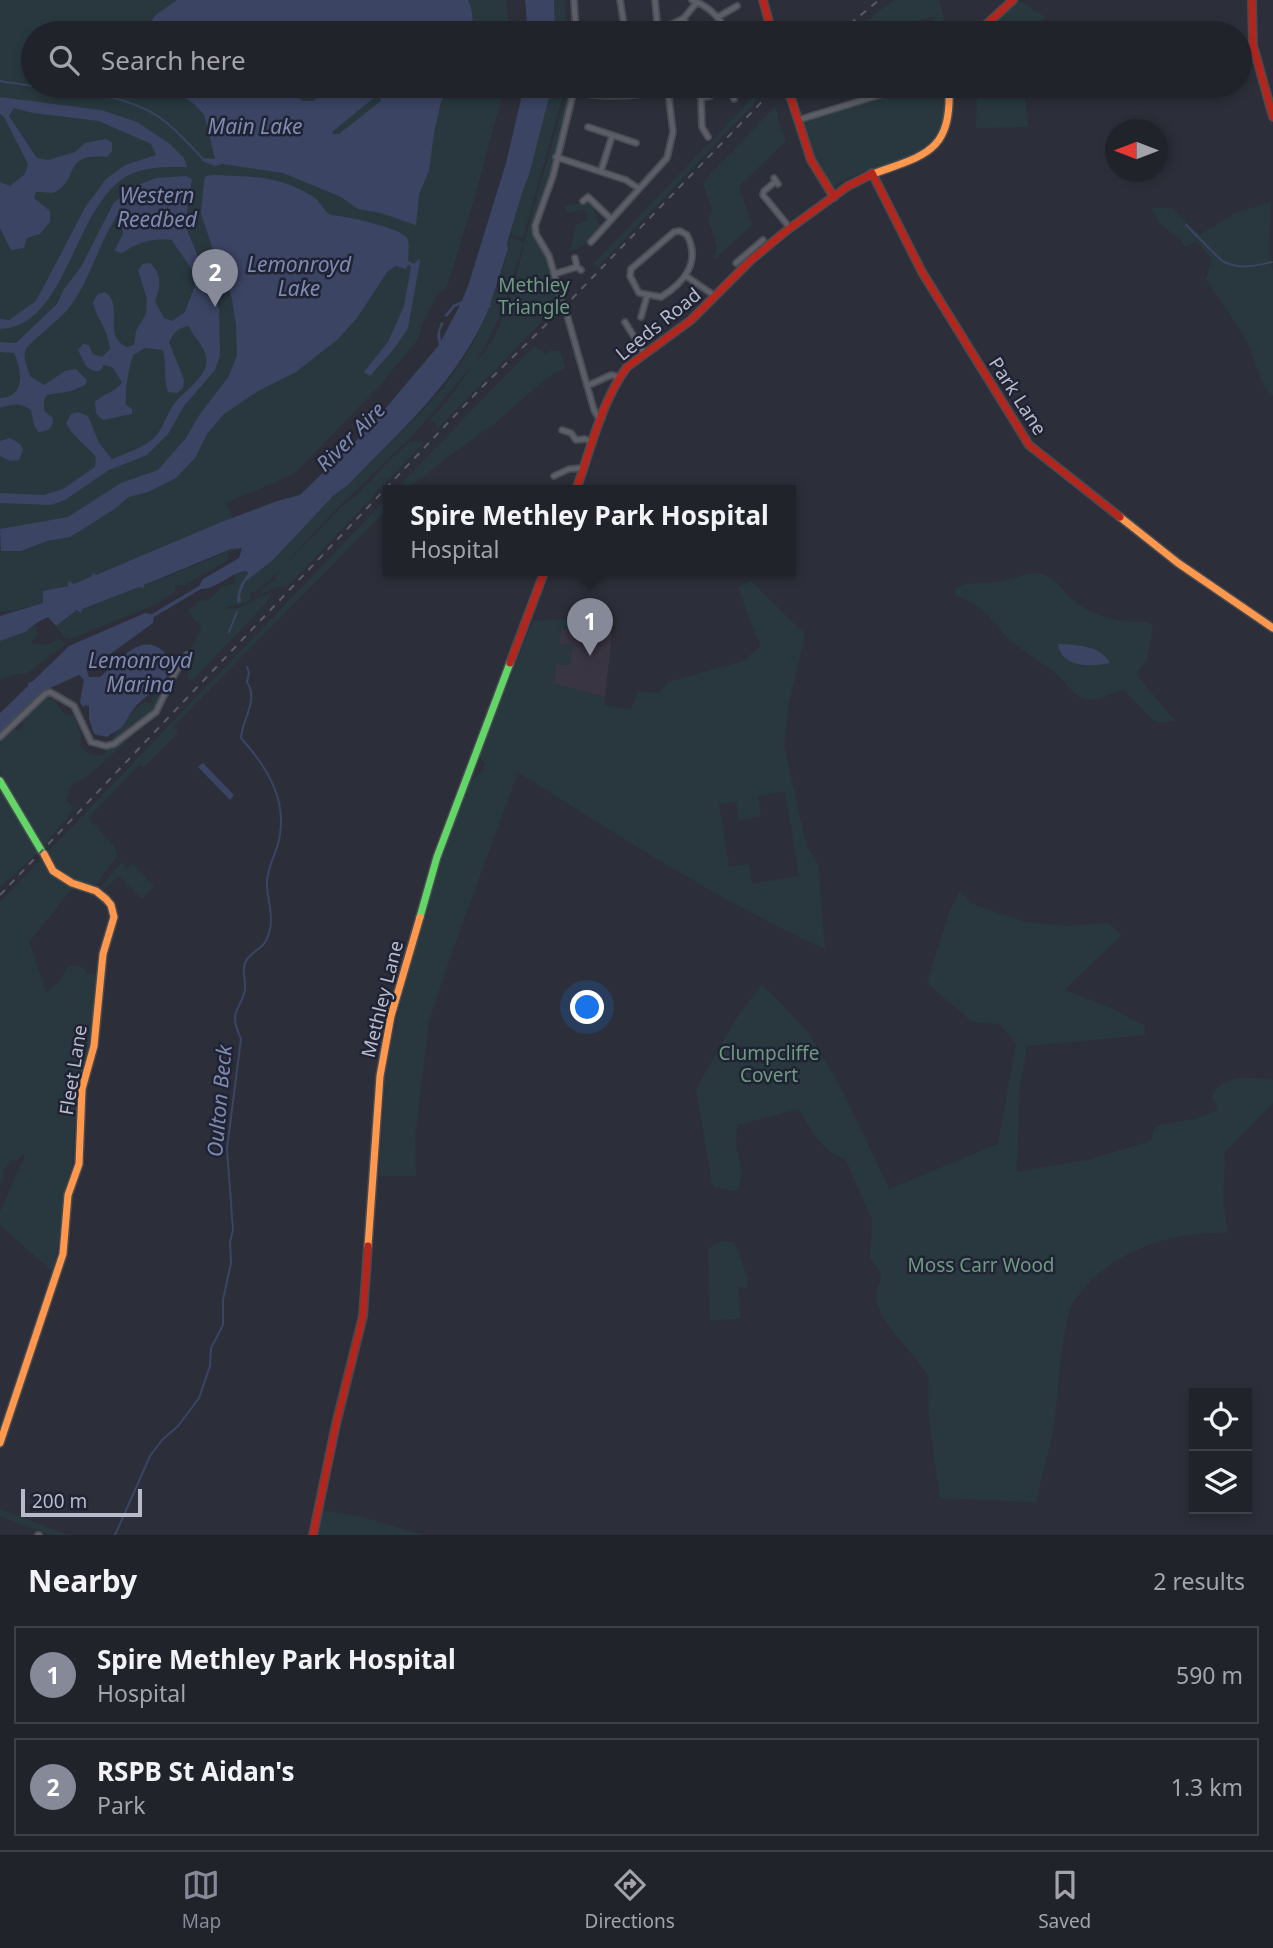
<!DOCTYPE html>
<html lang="en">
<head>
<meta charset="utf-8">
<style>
  body { margin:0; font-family:"Noto Sans",sans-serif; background:#292b33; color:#f1f3f6 }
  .controls { position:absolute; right:21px; bottom:21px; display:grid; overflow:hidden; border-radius:0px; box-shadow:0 4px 10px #0003 }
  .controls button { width:63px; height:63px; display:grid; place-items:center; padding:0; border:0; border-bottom:2px solid #3e4047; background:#21232b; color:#f1f3f6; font:35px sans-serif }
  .compass { position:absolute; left:1105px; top:119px; width:63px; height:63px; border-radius:50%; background:#21232b; box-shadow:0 4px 10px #0003; rotate:270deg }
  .scale { position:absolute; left:21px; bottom:18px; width:121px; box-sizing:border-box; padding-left:7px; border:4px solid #b7baca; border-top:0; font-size:19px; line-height:24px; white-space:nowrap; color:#b7baca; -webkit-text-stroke:5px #1f2334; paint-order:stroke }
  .you { position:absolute; left:588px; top:1008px; width:24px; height:24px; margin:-18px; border:5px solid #fff; border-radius:50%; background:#1a73e8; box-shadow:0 0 0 10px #1a73e833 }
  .badge { display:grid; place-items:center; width:46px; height:46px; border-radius:50%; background:#868997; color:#fff; font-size:23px; font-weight:700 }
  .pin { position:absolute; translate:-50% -58px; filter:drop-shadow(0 2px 4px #0008) }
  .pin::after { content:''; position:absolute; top:37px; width:24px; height:21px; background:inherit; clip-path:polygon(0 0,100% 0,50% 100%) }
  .popup { position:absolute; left:383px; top:485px; width:413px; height:91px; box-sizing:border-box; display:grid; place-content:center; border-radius:0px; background:#21232b; filter:drop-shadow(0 2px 5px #0005); font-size:23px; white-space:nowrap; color:#a2a4a9 }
  .popup b { font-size:26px; color:#f1f3f6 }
  .popup::after { content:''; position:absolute; left:50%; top:100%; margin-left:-14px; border:14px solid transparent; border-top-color:#21232b }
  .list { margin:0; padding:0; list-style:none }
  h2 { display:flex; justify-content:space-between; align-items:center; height:91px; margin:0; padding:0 28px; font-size:30px }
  h2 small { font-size:23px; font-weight:400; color:#a2a4a9 }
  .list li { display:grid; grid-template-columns:46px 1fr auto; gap:21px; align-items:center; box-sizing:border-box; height:98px; margin:0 14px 14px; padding:0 14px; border:2px solid #3e4047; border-radius:0px }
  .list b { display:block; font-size:26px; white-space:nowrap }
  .list p { margin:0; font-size:23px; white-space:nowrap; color:#a2a4a9 }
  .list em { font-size:23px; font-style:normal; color:#a2a4a9 }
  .icon { flex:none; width:38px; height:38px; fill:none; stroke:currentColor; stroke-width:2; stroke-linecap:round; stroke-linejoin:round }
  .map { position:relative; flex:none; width:1273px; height:1535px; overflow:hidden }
  .search { position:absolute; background:#21232b; box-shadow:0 4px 10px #0003; left:21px; right:21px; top:21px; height:77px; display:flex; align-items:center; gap:18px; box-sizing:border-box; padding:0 24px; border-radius:38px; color:#a2a4a9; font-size:26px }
  .sheet { height:315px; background:#21232b }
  nav { display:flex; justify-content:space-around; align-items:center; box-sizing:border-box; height:98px; border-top:2px solid #3e4047; background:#21232b; font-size:19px; color:#a2a4a9 }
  nav a { display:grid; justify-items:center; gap:4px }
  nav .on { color:#868997 }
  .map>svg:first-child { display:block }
  .medical { fill:#393542 }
  .green { fill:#29383f; fill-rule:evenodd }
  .water { fill:#3b4463; fill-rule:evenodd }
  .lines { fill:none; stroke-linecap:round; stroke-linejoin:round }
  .stream { stroke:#3b4463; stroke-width:2 }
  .street-casing { stroke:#484b52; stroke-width:8 }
  .fast-casing { stroke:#484b52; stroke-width:10 }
  .slow-casing { stroke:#484b52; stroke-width:10 }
  .jam-casing { stroke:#484b52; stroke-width:10 }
  .street { stroke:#5c5e67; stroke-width:4.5 }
  .fast { stroke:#63d668; stroke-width:7 }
  .slow { stroke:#ff974d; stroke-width:7 }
  .jam { stroke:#b3261e; stroke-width:7 }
  .rail { stroke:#5a5c65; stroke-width:2; stroke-dasharray:7 7; stroke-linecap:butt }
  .labels { text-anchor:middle; stroke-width:5; stroke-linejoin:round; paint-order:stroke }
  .park-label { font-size:19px; fill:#6e9a81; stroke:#1f2334 }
  .street-label { font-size:19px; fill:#b7baca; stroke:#1f2334 }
  .water-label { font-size:21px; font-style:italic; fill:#7f8ab0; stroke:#1f2334 }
</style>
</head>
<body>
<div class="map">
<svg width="1273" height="1535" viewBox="0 0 1273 1535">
  <rect width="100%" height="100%" fill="#2c2f39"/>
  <path class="medical" d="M587,618L608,623L612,634L605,697L554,684L556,664L570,665L572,646L559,644L561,629L586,628Z"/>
  <path class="green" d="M0,0H506L510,33H33V86H505L472,206L447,286L437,295L424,319L418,339L381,384L294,474L226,503L233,519L68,586L61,587L43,603L12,611H0Z
    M554,0H565L567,33H555Z
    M894,0H939L943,13L944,33H937L932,17L910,23V26L907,28L908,33H863L860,26Z
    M1018,0L1045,17L1036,33H985Z
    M552,86H564V91L523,238L512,235L511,232L524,187L529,175Z
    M567,86H571L551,175L534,220L532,231L546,253L559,304L437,429L435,423L430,420L450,397L475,362L413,435L333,512L284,566L256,592H251L249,595L251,599L242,604L226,607V609H235L272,592L267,602L193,680L187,679L189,666L194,660L188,656L202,626L195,621L189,610L196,605V602L209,600L221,587L234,583L235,574L247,571L248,574L237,596L241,602L240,595L245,582L273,560L334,495L348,485C393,439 454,389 480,329C491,306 499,283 506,258C508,251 507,244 509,237L524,242L499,318L477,361C511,324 520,254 534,206C544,170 555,134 566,98Z
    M764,86H771L598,267L593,264Z
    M916,86H944C959,166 881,155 834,186L829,184L815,161L803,123L804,121Z
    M966,86H1024L1028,127L976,128L977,87L967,88Z
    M775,107L779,116L777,117L786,141L739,186L752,225L716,258L713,256L716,253L717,246L708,218L712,211L703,182Z
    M590,202L600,226C592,237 584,249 570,251L576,225L588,220L584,209L569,213L563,206Z
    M1271,202L1269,251L1273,271V396L1264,387L1247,340L1206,279L1212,259L1196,241L1185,247L1179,238L1160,224L1151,208H1172L1200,235L1235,213Z
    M534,346L547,354L549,351H560L565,368L549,376L495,423L446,458L407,490H395Z
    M411,441L424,442L292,582L285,587L279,586L258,595L270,582L276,580L275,576L342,506L356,496L391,459Z
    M389,496V507L173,727L178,733L144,767L139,765L88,818L115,847L117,856L94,887L74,886L29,942L46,992L58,983L69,965L82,967L88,974L98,975L92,1045L77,1093L72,1166L63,1194L62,1222L53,1272L0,1225V1212L25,1155L23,1154L17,1160H12L2,1171L4,1175L0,1186V902Z
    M238,547L240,549L228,553V560L185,585H175V592L152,606L71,639L64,637L56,626L78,610L169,576Z
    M1036,573C1060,577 1061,593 1079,605C1097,618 1126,624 1148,622L1153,627L1147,660L1136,674L1175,721L1155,722L1123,689C1112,693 1098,702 1086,699C1073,697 1067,683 1058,675C1044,663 1028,655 1014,643C991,623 989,607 956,596L955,589C972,579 982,586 998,582C1011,580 1023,574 1036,573Z
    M751,581L805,634L788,708L784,745L807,848L818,864L825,949C717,900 618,835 518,772L453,949L429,1021L415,1137L416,1176H379L386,1067L403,993L446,840L468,784L483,770L485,764L479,756L533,621L587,618L586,628L561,629L559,644L572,645L570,665L556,664L554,684L605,697L604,705L631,710L638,692L660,693L668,682L744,661L760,646L738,587ZM785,791L799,876L752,884L749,864L729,867L719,804L736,801L739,820L761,816L758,796Z
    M37,626V636L30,643L47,645L60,639L66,644L26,674H15L0,680V641Z
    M173,669L157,707L122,737L125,743C109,756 88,779 71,785L66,800L74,808L42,849L0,887V774L2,773L0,770V740L13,726L18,731L25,724L21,719L43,699L50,696L65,714L74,716L81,736L80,746C86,754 94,756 104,755C112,737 128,713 145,702L153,704L152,698Z
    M122,862L127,869L133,864L154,886L144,897L141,898L119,876L102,891L99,889Z
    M960,891L972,904L1025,922L1065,926L1108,923L1122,935L1064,990L1109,1007L1145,1026V1035L1027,1046L1019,1091L1017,1172L1087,1160L1151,1141L1154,1129L1159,1125L1195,1119L1218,1110L1212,1098C1220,1073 1253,1077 1273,1080V1103L1225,1152L1223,1203L1228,1233C1178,1230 1120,1248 1087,1285C1081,1292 1074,1299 1071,1307C1059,1344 1060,1385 1054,1424C1050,1450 1041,1476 1036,1502L939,1498C941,1487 937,1481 936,1471C932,1439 926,1408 929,1376L882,1317L877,1302L876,1293L881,1279L880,1271L870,1257L872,1220L846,1160C816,1146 815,1133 798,1109L738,1125C737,1132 735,1141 737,1148C740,1164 745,1176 736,1191L714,1187L711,1178L696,1089L738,1016L762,984L808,1032L842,1090L889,1189L998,1144L1016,1044L999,1024L971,1021L927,983L950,910Z
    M722,1241L734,1242L748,1279L747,1288L738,1287L740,1319L710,1320L708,1249Z
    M0,1509L68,1535H50L0,1516Z
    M322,1510L362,1517L424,1535H317Z"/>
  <path class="water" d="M177,0H468C473,12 474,21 471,33H141L157,14Z
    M525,0H554L555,33H528Z
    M169,86H299L294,94L303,101H313L331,86H450L441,102L434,133L429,171L419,194L416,225L381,213L358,209L341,197L283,173L222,164L215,166L202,161V158L215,159L204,114L194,104ZM375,97H380L381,101L339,134H333L332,132Z
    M524,86H552L529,175L524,187L507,243L508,249L490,305L492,306L489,308C459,380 401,430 348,485L334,495L273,560L245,582L240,595L241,602L237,603C237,591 241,582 248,574L247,571C230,572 218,589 201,589L154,617L153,623L87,671L89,677H100C116,665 140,630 163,651C167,655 171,665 169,671C164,687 147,694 136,706C130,712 127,721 121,728C117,731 111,733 107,737L94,734L89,719V706L86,705L83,707L80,702L84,680L79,675L48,689L0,732V713L28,686V683L33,681L69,646L145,613L152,614L199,586L203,579L239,558L242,548L231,549L144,585V588L139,587L82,609L81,613L77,610L56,626L48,617L38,622L25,632L0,641V616L43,603V591L68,586V581L74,584L92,576V573L96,575L219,523L277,501L300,495L368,429L439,345L437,335L441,322L444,323L440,331L441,341L460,305L455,307L447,317L444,316L453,305L462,301L469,283L506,163Z
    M0,97L101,110L137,122L170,144L184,158L187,167C168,167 147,166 129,175C73,204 68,327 0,329V319L9,320L36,301L86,206L106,179L125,165L156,155L151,144L99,121L33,113L14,108L9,116L37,158L48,160L75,152L85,143L106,139L112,143V151L107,157C62,153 80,177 57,191C51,195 43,191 36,192L34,198L50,211V222L40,234L27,238L24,248L11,250L0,228V182L10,186L25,174L28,164L4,117L0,114Z
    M214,175C253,177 277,175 312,196C321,201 322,210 331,215C345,216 402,228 407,238C410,244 408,255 408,261L414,264L419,259L420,261L408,328L394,349L370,376L364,372L388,342L397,322L404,306L411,266L408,265L406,269L396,266L387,272L357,318L338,339L296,372L258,391L224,414L207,434L195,458L176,478L148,492L129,497L113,510L70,537L47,541L21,551H1L0,529L68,517L121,483L158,470L186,438L200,414L229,376L237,355L236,325L232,299L223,269L212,247L201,213L204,180L206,176Z
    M186,176L192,179L186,217L188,233L215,296L219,310L220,356L215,370L184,406L168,434L147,455L109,470L65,500L51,505L0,503V493L44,495L63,489L95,467L96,457C86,445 72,436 66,423L71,414L78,412L88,416L99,443L112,459C126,453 146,447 156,436C164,427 167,412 175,403C184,391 202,381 206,365C209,348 194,340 189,326C178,328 174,332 169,342L184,380L183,388L177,393L168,392C163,379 167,364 163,350L145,348L133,355C128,371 125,388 126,405L132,409V414L103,420L96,413L95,402C103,393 117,392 122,382L112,367L104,365L100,371C85,372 84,361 78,350L83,344L89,345L93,354L102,357L110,349C107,326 97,321 93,302L98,294L105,292C125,306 101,336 127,347L134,345L136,331L146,314L147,299L138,270L143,264L150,263C162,273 161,287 155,301L164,318L172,321L185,312L197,280C190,264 180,254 172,240C152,238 138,242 122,253L114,251L123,234L120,211C99,241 91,279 69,308C61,318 28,344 26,349C22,357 28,369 30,376L44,385L65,371L76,369L87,380L85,385L71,391L47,395L44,400V411L53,418C53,429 47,432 38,432L34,425L31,410C19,402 13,404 0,408V398C26,397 22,370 14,353L0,352V342L16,343L57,304L64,289L81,267L113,204L132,187L156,178Z
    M10,438L20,444L23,450L19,460L10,461L0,456V441Z
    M1058,644C1077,645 1100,645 1110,663C1092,667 1061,668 1058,644Z
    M203,763L234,795L230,800L198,767Z"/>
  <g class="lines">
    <path class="stream" d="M0,81L32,86
      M34,86C74,91 125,94 159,117C175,128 189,144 202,158
      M1186,225L1222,261C1241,270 1253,266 1272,262
      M229,632L237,612
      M115,1535L150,1456L162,1440L178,1426L199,1398L210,1366L211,1348L223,1325V1300L231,1263L230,1242L233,1230L227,1149L241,1039C238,1032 235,1026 235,1019C235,1007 244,1001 245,989C246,979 240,967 248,958C258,947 266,948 270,929C274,913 266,897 267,881C268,866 276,854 279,840C288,799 266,766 241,738C242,719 259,701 247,682L249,673L247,667"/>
    <g class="street-casing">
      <path id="street" d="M574,0L576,33
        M620,0L625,31
        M655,0L658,33
        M692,0C708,6 720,17 727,33
        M718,17L737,6
        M684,18L688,33
        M670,25L684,18L697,2
        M909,28L910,33
        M619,33L636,28L657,26
        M694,86L701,98L702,127L708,137
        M733,86L730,88L734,99
        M744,86L746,92
        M861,86L866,99
        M574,92C604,98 638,96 668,90L666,86
        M790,96L807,90L809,86
        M701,98L710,96
        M798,120L909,86
        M588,127L636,143
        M556,157L626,180L638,188
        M601,171L612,136
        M774,178L778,184
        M776,181L764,191L763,195L790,228
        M583,201L588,197L610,218
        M680,231L687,235C701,262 684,283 661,297L639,293L630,276L631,269L674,232Z
        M591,242L667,158L673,132L668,90
        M575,258L577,267
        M736,263L763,240
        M554,274L577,267L581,270
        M686,276L715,296
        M561,298L549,256L536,234L535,226L553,176L575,86
        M567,315L594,410L598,417L602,418
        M641,317L647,296
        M625,322L644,353
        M587,386L611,375L619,377
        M562,430L571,433L576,440L585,439L593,442
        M554,476L569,469L583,468
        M0,737L45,694L50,692L74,706L91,742L106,746L114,744L156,712L175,673L187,655
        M38,1535H39"/>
    </g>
    <g class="fast-casing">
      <path id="fast" d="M0,781L41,850
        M420,917L437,857L510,663"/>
    </g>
    <g class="slow-casing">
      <path id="slow" d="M870,175C924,155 952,154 949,86
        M1120,517L1178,563L1273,628
        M368,1246L380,1076L391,1016L420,917
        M0,1443L63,1254L68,1195L79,1164L82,1089L94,1046L103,954L114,917L111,905L106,899L96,891L72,883L53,871L44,854"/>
    </g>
    <g class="jam-casing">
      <path id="jam" d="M763,0L772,33
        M1252,0L1253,45L1273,117
        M977,33L1013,0
        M787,86L811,160L834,197
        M872,173L922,272L1029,445L1120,517
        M576,490C591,449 601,402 627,367L691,320L751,260L786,231L848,186L870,175
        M510,663L545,570
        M313,1535L336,1424L363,1316L368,1246"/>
    </g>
    <use href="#street" class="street"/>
    <use href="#fast" class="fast"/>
    <use href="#slow" class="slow"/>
    <use href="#jam" class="jam"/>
    <path class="rail" d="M839,33L879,0
      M0,895L481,388L564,307L777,86"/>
  </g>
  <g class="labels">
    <g class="park-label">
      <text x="534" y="292">Methley<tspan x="534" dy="22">Triangle</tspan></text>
      <text x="769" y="1060">Clumpcliffe<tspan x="769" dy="22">Covert</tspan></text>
      <text x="981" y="1272">Moss Carr Wood</text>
    </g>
    <g class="street-label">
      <text transform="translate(658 324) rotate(-39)" y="7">Leeds Road</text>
      <text transform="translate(1018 396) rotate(57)" y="7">Park Lane</text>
      <text transform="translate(382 999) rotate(-76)" y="7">Methley Lane</text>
      <text transform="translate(73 1070) rotate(-81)" y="7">Fleet Lane</text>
    </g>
    <g class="water-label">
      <text x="255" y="134">Main Lake</text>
      <text x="157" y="203">Western<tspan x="157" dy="24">Reedbed</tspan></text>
      <text x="299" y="272">Lemonroyd<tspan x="299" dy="24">Lake</tspan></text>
      <text transform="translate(351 437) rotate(-45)" y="7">River Aire</text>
      <text x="140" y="668">Lemonroyd<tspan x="140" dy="24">Marina</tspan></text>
      <text transform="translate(220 1101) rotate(-85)" y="7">Oulton Beck</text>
    </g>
  </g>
</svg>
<div class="controls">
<button><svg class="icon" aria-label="locate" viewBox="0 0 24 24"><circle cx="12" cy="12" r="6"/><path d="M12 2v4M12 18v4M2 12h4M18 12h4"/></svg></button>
<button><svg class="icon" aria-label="layers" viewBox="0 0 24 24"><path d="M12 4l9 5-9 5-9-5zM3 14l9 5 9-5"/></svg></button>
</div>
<svg class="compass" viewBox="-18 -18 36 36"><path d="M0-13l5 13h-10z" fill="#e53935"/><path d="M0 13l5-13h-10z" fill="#a2a4a9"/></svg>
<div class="scale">200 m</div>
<div class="you"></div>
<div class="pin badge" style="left:590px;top:656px">1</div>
<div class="popup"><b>Spire Methley Park Hospital</b>Hospital</div>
<div class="pin badge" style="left:215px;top:307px">2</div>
<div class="search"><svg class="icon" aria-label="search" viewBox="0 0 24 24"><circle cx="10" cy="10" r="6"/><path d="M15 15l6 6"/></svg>Search here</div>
</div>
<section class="sheet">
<h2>Nearby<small>2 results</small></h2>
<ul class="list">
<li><span class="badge">1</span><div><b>Spire Methley Park Hospital</b><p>Hospital</p></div><em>590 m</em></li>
<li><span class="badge">2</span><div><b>RSPB St Aidan's</b><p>Park</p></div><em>1.3 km</em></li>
</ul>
</section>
<nav>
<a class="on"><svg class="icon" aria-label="map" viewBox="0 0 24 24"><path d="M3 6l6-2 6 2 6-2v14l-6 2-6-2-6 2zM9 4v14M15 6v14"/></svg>Map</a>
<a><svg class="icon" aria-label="directions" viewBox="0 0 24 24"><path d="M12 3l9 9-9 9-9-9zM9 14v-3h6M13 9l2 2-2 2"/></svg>Directions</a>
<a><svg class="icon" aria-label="saved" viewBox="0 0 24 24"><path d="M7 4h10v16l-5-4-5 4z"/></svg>Saved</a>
</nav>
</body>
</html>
